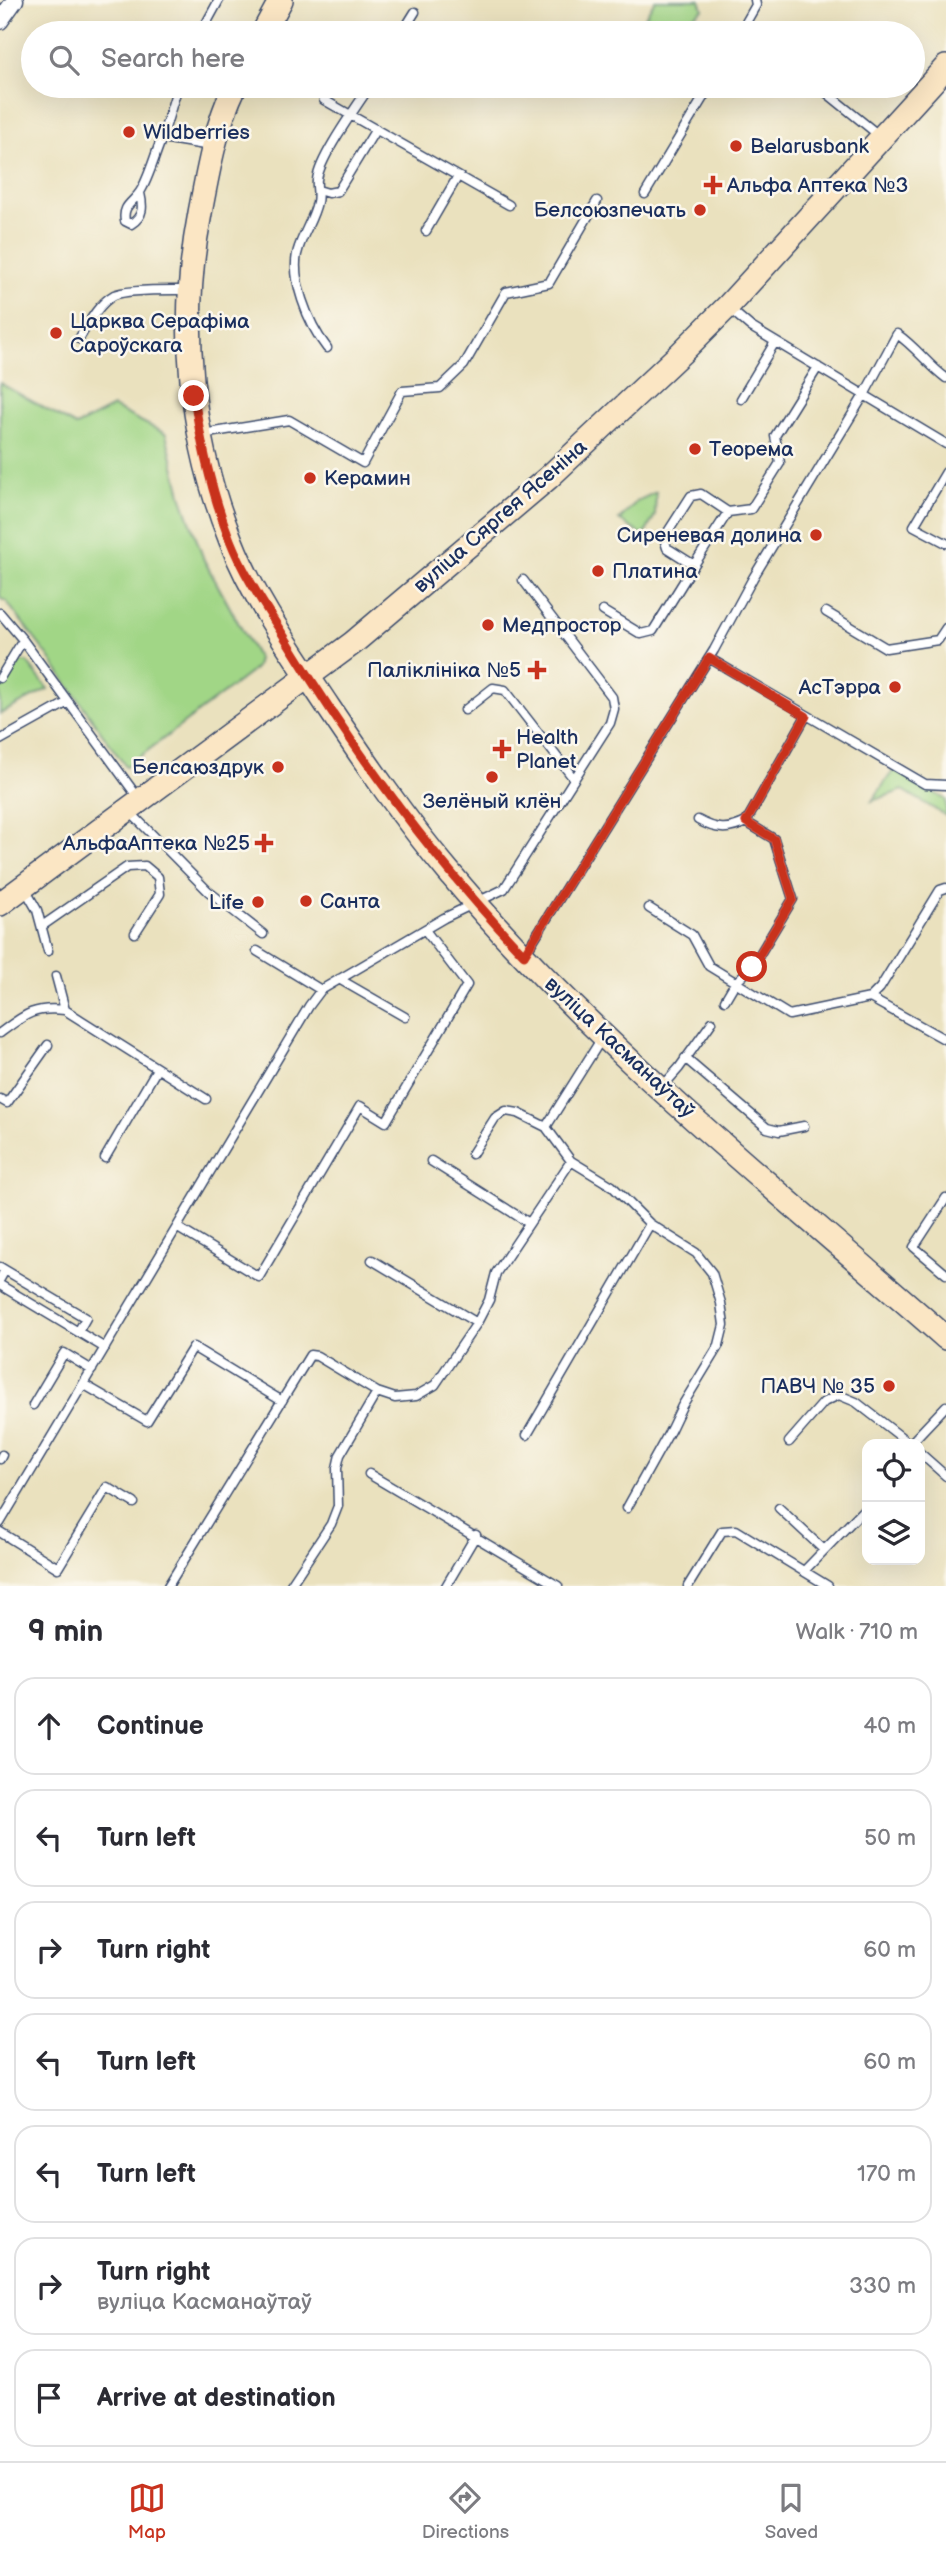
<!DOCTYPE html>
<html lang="en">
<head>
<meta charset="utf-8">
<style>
  body { margin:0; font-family:"Balsamiq Sans",sans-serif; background:#f7f7f7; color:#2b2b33 }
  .controls { position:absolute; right:21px; bottom:21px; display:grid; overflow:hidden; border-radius:14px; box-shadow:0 7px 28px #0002 }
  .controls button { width:63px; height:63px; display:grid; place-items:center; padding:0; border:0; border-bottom:2px solid #e1e1e2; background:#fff; color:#2b2b33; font:35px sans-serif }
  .stop { position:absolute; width:21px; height:21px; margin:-16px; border:5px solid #c8321e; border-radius:50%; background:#fff }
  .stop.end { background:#c8321e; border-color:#fff; box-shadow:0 2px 7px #0008 }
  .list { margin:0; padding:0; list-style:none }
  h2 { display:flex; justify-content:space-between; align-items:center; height:91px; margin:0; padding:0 28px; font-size:30px }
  h2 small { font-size:23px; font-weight:400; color:#7c7c81 }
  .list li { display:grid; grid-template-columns:46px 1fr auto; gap:21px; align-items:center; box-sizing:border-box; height:98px; margin:0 14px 14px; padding:0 14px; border:2px solid #e1e1e2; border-radius:21px }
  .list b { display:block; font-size:26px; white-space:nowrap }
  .list p { margin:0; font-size:23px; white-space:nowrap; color:#7c7c81 }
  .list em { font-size:23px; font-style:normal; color:#7c7c81 }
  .icon { flex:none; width:38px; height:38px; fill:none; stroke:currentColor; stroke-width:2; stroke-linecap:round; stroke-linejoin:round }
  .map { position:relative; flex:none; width:946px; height:1586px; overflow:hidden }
  .search { position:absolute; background:#fff; box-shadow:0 7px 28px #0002; left:21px; right:21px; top:21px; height:77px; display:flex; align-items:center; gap:18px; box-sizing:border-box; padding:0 24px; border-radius:38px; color:#7c7c81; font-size:26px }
  .sheet { height:875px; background:#fff }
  nav { display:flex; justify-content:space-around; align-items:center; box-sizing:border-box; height:98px; border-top:2px solid #e1e1e2; background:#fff; font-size:19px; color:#7c7c81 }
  nav a { display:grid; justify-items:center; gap:4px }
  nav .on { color:#c8321e }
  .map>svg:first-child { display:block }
  .green { fill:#a1d686; stroke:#5e8272; stroke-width:2 }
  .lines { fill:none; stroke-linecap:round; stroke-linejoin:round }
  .lane-casing { stroke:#3a4a6c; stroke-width:11 }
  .street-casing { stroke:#3a4a6c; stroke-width:19 }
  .secondary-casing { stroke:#3a4a6c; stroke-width:26 }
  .lane { stroke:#fff; stroke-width:8 }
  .street { stroke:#fff; stroke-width:16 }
  .secondary { stroke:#fbe6c4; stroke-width:23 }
  .route { stroke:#c8321e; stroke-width:9 }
  .poi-dot { fill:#c8321e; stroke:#fbf7ec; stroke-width:2.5 }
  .labels { text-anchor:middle; stroke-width:5; stroke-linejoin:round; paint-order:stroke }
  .poi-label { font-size:21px; fill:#1b2f5e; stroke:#fbf7ec; text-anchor:start }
  .street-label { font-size:21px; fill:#1b2f5e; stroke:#fbf7ec }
</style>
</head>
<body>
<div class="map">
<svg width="946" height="1586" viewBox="0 0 946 1586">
  <rect width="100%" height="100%" fill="#fbf7ec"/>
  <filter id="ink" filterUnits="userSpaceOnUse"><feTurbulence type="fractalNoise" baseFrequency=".0143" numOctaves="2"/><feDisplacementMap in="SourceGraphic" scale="14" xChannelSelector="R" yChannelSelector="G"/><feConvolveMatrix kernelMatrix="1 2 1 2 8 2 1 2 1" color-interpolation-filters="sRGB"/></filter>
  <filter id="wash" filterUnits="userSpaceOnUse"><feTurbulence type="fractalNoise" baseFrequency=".00686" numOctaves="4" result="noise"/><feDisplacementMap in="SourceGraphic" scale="28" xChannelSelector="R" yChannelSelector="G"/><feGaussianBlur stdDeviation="1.57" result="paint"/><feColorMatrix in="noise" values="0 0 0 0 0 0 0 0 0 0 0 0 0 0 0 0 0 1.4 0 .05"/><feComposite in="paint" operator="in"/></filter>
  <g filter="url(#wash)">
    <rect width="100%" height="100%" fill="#eae1be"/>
    <path class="green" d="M655,0H700L703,9L671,33H636Z
      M0,383L76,426L113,407L166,434L182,498L204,560L258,659L256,667L250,673L126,767L48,656L6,601L0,598Z
      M656,492L655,515L644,536L619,520L637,501Z
      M19,662H27L48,689L0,714V690L15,665Z
      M895,768L946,800V816L903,790L872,801Z"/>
  </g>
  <g filter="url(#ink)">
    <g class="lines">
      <g class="lane-casing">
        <path id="lane" d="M201,33L219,0
          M402,33L415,12
          M740,33L756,5L755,0
          M178,86L162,138L211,146
          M299,86L300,87
          M818,86L881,137
          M324,100L509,205
          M318,190L328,193L338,191L376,129
          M140,193C143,206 144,216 131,224L125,221C122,205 133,203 140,192C149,178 155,154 162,138
          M645,194L710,86
          M426,231L458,176
          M730,309L751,327L946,444
          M79,339C88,324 98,304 114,295C127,289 171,290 187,290
          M327,348C309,325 288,276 299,247C304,232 314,217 317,202C319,194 316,187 317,180C319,158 357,106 370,86
          M741,399L775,342
          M202,434L289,420L363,463L402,391L440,388L464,365L506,292L549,283L597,201
          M946,472L914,526L946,543
          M728,512L694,565L667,548L664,538L691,496L701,494L728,512L751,509L780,463L775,436L818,367
          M603,611L641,634L653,631L694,565
          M826,612L886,648L938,640L946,628
          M0,613L23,640L139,799
          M709,658L925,784L946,785
          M0,678L23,640
          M465,710L493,688L505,690L574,779
          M0,740L68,702
          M129,811L208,891L263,934
          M698,820C716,830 728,831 746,822
          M25,889L37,910L48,951
          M649,908L692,935L709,966L789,1015L870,998L880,988L940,890L946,888
          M42,926L127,867L145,866L158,877L160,894L135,933
          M257,951L321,990
          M526,952L714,650L753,578L864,395L897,334C916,347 928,365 946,378
          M56,976L65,1010L206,1099
          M339,979L405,1017
          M870,998L946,1040
          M725,1000L735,983L752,967L793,899L774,839L746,822L806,716
          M0,1033C24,1015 34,1006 65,1010
          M685,1058L767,1128L779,1131L804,1126
          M663,1086L679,1068L712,1022
          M0,1099L7,1103L48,1045
          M546,1127L602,1038
          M472,1154L495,1118L506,1111L518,1113L546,1127L571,1161L612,1186L650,1224L696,1253L712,1273L721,1303L724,1325L719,1345L682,1406L671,1429L627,1508
          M105,1158L157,1069
          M431,1161L529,1223
          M946,1198L914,1247L946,1274
          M178,1228L259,1277L360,1106L386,1122L467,985L425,930
          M372,1260L477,1323
          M0,1267L5,1270L0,1279
          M5,1270L86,1318L78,1332
          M0,1285L105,1348
          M83,1384L147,1421L193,1347L282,1401
          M33,1405L64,1353L92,1370
          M527,1435L650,1224
          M789,1442L824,1402L839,1395L856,1402L910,1444
          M910,1444L946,1406
          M920,1453L946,1476
          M0,1459L2,1455
          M369,1474L558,1586
          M779,1508L824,1550
          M0,1523L309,1006L321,990L444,918L504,889L610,723L614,709L612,697L523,580
          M0,1532L58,1568L107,1487L134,1503
          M804,1571L867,1506
          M168,1586L310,1355L317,1356L377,1392L395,1398L416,1396L435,1385L477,1323L489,1300L496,1273L571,1161
          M290,1586L331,1524L338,1506L337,1468L340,1455L377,1392
          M446,1586L476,1535
          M688,1586L722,1531L736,1530L828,1586"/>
      </g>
      <g class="street-casing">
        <path id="street" d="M0,21L15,0"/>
      </g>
      <g class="secondary-casing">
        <path id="secondary" d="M263,33L281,0
          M235,86C216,125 208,170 200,213C179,321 189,438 231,541C254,600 294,655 329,708C366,763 405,820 448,871C592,1044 777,1189 946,1338
          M0,904L353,643L548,478L681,353L727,307L946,67"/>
      </g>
      <use href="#lane" class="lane"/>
      <use href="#street" class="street"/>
      <use href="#secondary" class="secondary"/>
    </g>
  </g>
  <g class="lines" filter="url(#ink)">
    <path class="route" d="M194,396C201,445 212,494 230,540C245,578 269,612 290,646C358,757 435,861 524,955L709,658L806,716L746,822L774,839L793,899L752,967"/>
  </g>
  <g class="poi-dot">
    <circle cx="129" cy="132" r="7"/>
    <circle cx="736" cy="146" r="7"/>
    <path d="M709.5 174.5h7v7h7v7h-7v7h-7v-7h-7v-7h7z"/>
    <circle cx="700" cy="210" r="7"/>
    <circle cx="56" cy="333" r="7"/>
    <circle cx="695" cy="449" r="7"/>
    <circle cx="310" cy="478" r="7"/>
    <circle cx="816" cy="535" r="7"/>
    <circle cx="598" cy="571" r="7"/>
    <circle cx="488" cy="625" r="7"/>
    <path d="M533.5 659.5h7v7h7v7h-7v7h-7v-7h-7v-7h7z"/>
    <circle cx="895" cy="687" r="7"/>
    <path d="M498.5 738.5h7v7h7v7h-7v7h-7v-7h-7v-7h7z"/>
    <circle cx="278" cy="767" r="7"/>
    <circle cx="492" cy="777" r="7"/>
    <path d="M260.5 832.5h7v7h7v7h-7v7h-7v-7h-7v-7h7z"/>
    <circle cx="306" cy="901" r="7"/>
    <circle cx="258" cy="902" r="7"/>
    <circle cx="889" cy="1386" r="7"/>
  </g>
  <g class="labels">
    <g class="poi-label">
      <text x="143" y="139">Wildberries</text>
      <text x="750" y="153">Belarusbank</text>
      <text x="727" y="192">Альфа Аптека №3</text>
      <text x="686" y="217" text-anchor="end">Белсоюзпечать</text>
      <text x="70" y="328">Царква Серафіма<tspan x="70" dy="24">Сароўскага</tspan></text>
      <text x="709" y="456">Теорема</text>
      <text x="324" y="485">Керамин</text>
      <text x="802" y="542" text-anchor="end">Сиреневая долина</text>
      <text x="612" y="578">Платина</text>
      <text x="502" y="632">Медпростор</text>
      <text x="521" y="677" text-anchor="end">Паліклініка №5</text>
      <text x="881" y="694" text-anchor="end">АсТэрра</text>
      <text x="516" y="744">Health<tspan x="516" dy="24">Planet</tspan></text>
      <text x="264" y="774" text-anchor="end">Белсаюздрук</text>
      <text x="492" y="808" text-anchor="middle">Зелёный клён</text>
      <text x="250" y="850" text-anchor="end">АльфаАптека №25</text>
      <text x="320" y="908">Санта</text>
      <text x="244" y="909" text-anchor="end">Life</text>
      <text x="875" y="1393" text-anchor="end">ПАВЧ № 35</text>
    </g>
    <g class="street-label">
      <text transform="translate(500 516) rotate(-41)" y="7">вуліца Сяргея Ясеніна</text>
      <text transform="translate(620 1047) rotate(43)" y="7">вуліца Касманаўтаў</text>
    </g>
  </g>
</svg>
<div class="controls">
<button><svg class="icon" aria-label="locate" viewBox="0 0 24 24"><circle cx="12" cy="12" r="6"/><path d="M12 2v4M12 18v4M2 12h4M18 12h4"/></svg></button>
<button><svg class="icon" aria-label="layers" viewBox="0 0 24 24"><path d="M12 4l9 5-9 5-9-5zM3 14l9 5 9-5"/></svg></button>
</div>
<div class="stop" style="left:752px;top:967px"></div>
<div class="stop end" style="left:194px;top:396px"></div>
<div class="search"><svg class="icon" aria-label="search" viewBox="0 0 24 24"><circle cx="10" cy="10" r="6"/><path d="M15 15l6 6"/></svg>Search here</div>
</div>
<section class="sheet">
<h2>9 min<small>Walk · 710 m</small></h2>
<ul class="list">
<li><svg class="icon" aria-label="ahead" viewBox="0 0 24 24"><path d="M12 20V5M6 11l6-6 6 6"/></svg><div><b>Continue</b></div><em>40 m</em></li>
<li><svg class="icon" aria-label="left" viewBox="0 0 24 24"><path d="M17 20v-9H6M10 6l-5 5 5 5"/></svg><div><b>Turn left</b></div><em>50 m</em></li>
<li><svg class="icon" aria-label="right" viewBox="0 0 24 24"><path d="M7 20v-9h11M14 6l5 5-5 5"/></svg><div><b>Turn right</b></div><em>60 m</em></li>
<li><svg class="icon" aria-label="left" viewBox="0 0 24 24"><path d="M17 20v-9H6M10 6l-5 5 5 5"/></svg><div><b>Turn left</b></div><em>60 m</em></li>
<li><svg class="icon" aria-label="left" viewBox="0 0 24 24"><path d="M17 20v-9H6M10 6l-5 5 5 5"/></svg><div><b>Turn left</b></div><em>170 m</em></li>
<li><svg class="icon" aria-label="right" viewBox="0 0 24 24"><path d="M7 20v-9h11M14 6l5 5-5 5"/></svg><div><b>Turn right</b><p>вуліца Касманаўтаў</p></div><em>330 m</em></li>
<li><svg class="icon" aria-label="arrive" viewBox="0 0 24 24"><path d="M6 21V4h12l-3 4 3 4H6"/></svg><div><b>Arrive at destination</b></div></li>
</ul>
</section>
<nav>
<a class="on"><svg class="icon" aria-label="map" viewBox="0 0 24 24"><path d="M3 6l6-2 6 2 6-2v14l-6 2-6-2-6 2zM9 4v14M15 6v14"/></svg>Map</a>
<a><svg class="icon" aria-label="directions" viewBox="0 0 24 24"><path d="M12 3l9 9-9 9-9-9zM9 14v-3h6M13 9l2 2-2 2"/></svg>Directions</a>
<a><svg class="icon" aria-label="saved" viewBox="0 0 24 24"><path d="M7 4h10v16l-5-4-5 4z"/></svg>Saved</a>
</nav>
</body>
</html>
